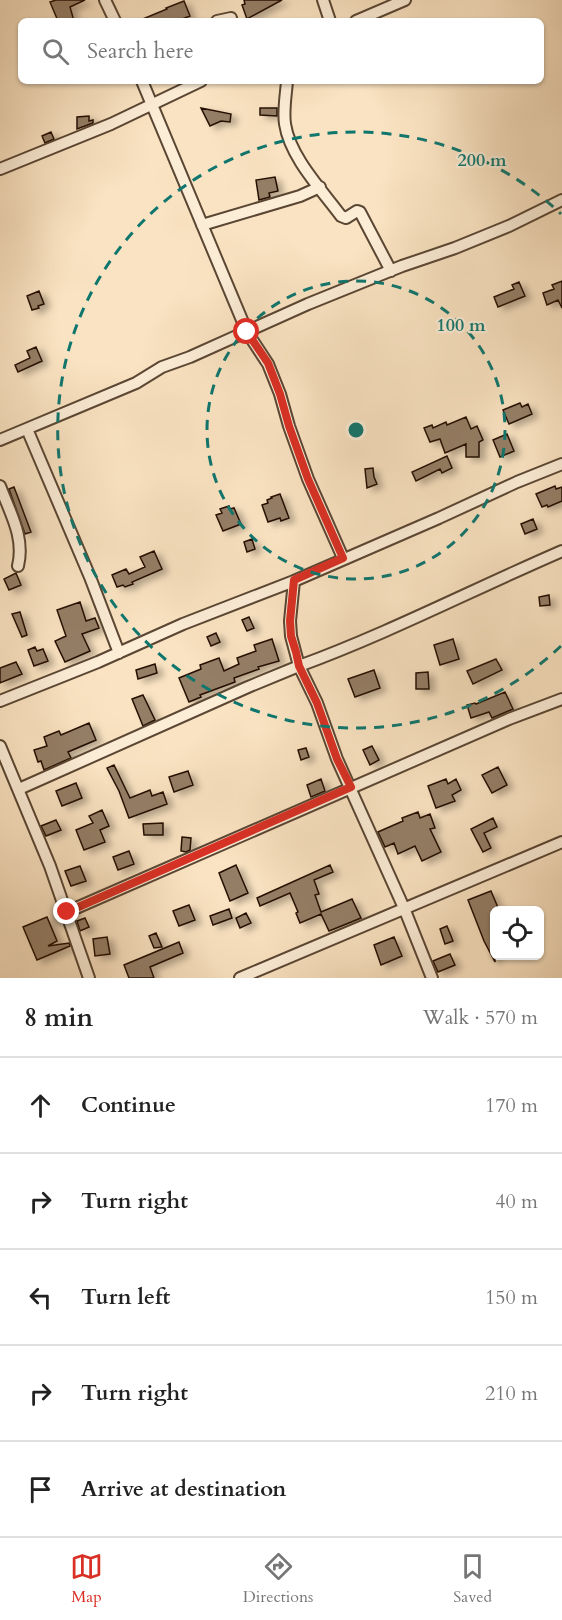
<!DOCTYPE html>
<html lang="en">
<head>
<meta charset="utf-8">
<style>
  body { margin:0; font-family:Cardo,serif; background:#f2f2f2; color:#222 }
  .controls { position:absolute; right:18px; bottom:18px; display:grid; overflow:hidden; border-radius:9px; box-shadow:0 2px 4px #0004 }
  .controls button { width:54px; height:54px; display:grid; place-items:center; padding:0; border:0; border-bottom:2px solid #e0e0e0; background:#fff; color:#222; font:30px sans-serif }
  .stop { position:absolute; width:18px; height:18px; margin:-14px; border:4px solid #d93025; border-radius:50%; background:#fff }
  .stop.end { background:#d93025; border-color:#fff; box-shadow:0 2px 6px #0008 }
  .list { margin:0; padding:0; list-style:none }
  h2 { display:flex; justify-content:space-between; align-items:center; height:78px; margin:0; padding:0 24px; font-size:26px }
  h2 small { font-size:20px; font-weight:400; color:#767676 }
  .list li { display:grid; grid-template-columns:39px 1fr auto; gap:18px; align-items:center; box-sizing:border-box; height:96px; padding:0 24px; border-top:2px solid #e0e0e0 }
  .list b { display:block; font-size:22px; white-space:nowrap }
  .list em { font-size:20px; font-style:normal; color:#767676 }
  .icon { flex:none; width:33px; height:33px; fill:none; stroke:currentColor; stroke-width:2; stroke-linecap:round; stroke-linejoin:round }
  .map { position:relative; flex:none; width:562px; height:978px; overflow:hidden }
  .search { position:absolute; background:#fff; box-shadow:0 2px 4px #0004; left:18px; right:18px; top:18px; height:66px; display:flex; align-items:center; gap:15px; box-sizing:border-box; padding:0 21px; border-radius:9px; color:#767676; font-size:22px }
  .sheet { height:558px; background:#fff }
  nav { display:flex; justify-content:space-around; align-items:center; box-sizing:border-box; height:84px; border-top:2px solid #e0e0e0; background:#fff; font-size:16px; color:#767676 }
  nav a { display:grid; justify-items:center; gap:3px }
  nav .on { color:#d93025 }
  .map>svg:first-child { display:block }
  .building { fill:#947e66; stroke:#251103; stroke-width:1.5; filter:url(#shadow) }
  .lines { fill:none; stroke-linecap:round; stroke-linejoin:round }
  .minor-casing { stroke:#5a4633; stroke-width:14 }
  .minor { stroke:#fcedd7; stroke-width:10 }
  .route { stroke:#d93025; stroke-width:8 }
  .ring { fill:none; stroke:#0f766e; stroke-width:3; stroke-dasharray:10 8 }
  .centre { fill:#0f766e; stroke:#fcedd7; stroke-width:3 }
  .ring-label { font-size:18px; text-anchor:middle; font-weight:bold; fill:#0f766e; stroke:#fcedd7; stroke-width:4.5; stroke-linejoin:round; paint-order:stroke }
</style>
</head>
<body>
<div class="map">
<svg width="562" height="978" viewBox="0 0 562 978">
  <defs>
    <filter id="shadow"><feDropShadow dx="6" dy="3.5" stdDeviation="3" flood-color="#0004"/></filter>
  </defs>
  <rect width="100%" height="100%" fill="#fae3c2"/>
  <filter id="stains"><feTurbulence type="fractalNoise" baseFrequency=".00333" numOctaves="4"/><feColorMatrix values="0 0 0 0 .2 0 0 0 0 .09 0 0 0 0 .02 0 0 0 .5 -.17"/></filter>
  <radialGradient id="worn" r=".72"><stop offset=".6" stop-color="#630" stop-opacity="0"/><stop offset="1" stop-color="#630" stop-opacity=".3"/></radialGradient>
  <path class="building" d="M56,0H85L70,7L74,21H58L50,2Z
    M244,0H282L247,19L242,5L245,4Z
    M184,1L190,16L177,21H138L167,9L166,8Z
    M201,108L231,114L230,122L221,121L210,126Z
    M260,108H277V116L260,115Z
    M89,116V121L93,120V123L77,129V117Z
    M51,132L54,139L45,143L42,136Z
    M275,177L278,191L269,193L270,197L259,200L256,180Z
    M562,281V308L558,300L547,305L543,293L554,289L552,285Z
    M519,282L525,296L498,307L494,297L514,289L512,285Z
    M39,291L44,304L38,306L39,308L32,310L27,296Z
    M36,347L42,361L18,372L15,365L30,358L27,351Z
    M520,403L522,407L528,404L532,414L509,424L503,410Z
    M466,417L471,429L477,426L483,440L479,442V457H466V444L445,453L440,439L430,442L424,428L432,425L433,428L446,422L447,425Z
    M507,434L514,451L500,457L493,440Z
    M447,456L452,468L442,473L440,469L416,481L412,472Z
    M373,468L374,477L377,484L367,488L365,469Z
    M555,486L556,489L562,487V501L548,507L547,505L542,507L536,494Z
    M14,487L31,532L25,534L9,489Z
    M280,494L289,518L281,521L280,518L268,522L262,505L268,503L267,500L272,498L271,497Z
    M229,506L230,509L234,508L241,524L223,531L216,515L222,513L220,509Z
    M533,519L537,529L525,534L521,524Z
    M252,539L255,549L247,552L244,542Z
    M154,551L162,569L132,582L133,584L125,587L123,585L117,587L112,575L126,569L129,574L145,567L140,557Z
    M16,573L21,585L9,590L4,579Z
    M549,595L550,605L540,606L539,597Z
    M80,602L86,621L95,618L99,628L82,634L90,651L65,662L55,641L66,636L57,610Z
    M20,612L27,635L22,637L12,614Z
    M249,617L254,628L247,631L242,620Z
    M216,633L220,642L211,646L207,637Z
    M272,639L279,661L258,667L259,669L234,678L235,682L200,695L201,697L189,702L179,678L201,669L200,665L219,658L224,671L239,664L237,658L256,651L254,645Z
    M453,639L459,659L440,665L434,645Z
    M35,647L37,651L43,649L48,661L34,666L28,650Z
    M496,659L502,670L473,684L467,671Z
    M16,662L22,674L0,683V668Z
    M155,664L157,673L138,679L136,670Z
    M374,670L380,688L355,697L348,679Z
    M428,672L429,689H416V673Z
    M505,692L513,709L492,718L489,712L471,718L467,705L475,703L476,704Z
    M143,695L155,720L143,726L132,699Z
    M89,723L96,740L68,752L71,758L44,770L41,761L38,762L34,750L47,746L44,737L59,731L61,735Z
    M372,746L379,760L370,765L363,750Z
    M306,748L309,757L301,760L298,750Z
    M114,765L130,798L150,790L152,796L163,792L167,804L129,818L119,791L107,768Z
    M498,767L507,785L492,793L482,775Z
    M188,771L193,785L174,792L169,777Z
    M321,779L325,791L311,797L307,785Z
    M446,779L448,784L456,779L461,790L452,795L455,801L436,808L428,786Z
    M76,783L82,798L62,806L56,791Z
    M102,810L109,826L100,830L105,842L84,850L76,830L93,823L89,816Z
    M418,812L420,818L430,814L435,828L430,829L441,852L422,861L415,846L398,854L394,843L385,847L378,832L403,821L402,818Z
    M493,818L497,827L484,833L491,848L483,852L471,829Z
    M56,820L61,830L46,836L41,826Z
    M163,823V835H144L143,824Z
    M182,837L191,838L190,850L186,852L181,851Z
    M129,851L134,864L118,870L113,857Z
    M236,865L248,893L230,901L219,873Z
    M330,865L333,872L314,880L319,894L315,895L321,912L352,899L361,918L329,931L321,914L300,923L296,913L298,912L290,893L260,906L257,898Z
    M80,866L86,881L71,886L65,871Z
    M491,891L499,910H495V962L484,941L468,900Z
    M189,905L195,920L179,926L173,911Z
    M229,909L232,918L213,925L210,916Z
    M246,913L251,923L240,928L236,918Z
    M47,917L57,941L48,946L69,943L70,946L37,960L23,927Z
    M85,918L89,927L80,931L77,921Z
    M447,926L453,941L445,944L440,929Z
    M156,933L162,947L154,948L149,936Z
    M107,937L110,954L95,956L93,939Z
    M394,937L402,956L381,965L374,945Z
    M179,942L183,953L150,967L154,978H129L124,965Z
    M450,954L455,965L438,972L433,961Z"/>
  <g class="lines">
    <g class="minor-casing">
      <path id="minor" d="M105,0L115,21
        M323,0L330,21
        M217,21L231,18
        M356,21L405,0
        M142,81L247,332L268,364L280,394L289,426L308,479L343,558
        M287,81C286,95 283,110 285,124C290,157 321,189 341,216L346,218L357,211L360,212L391,271
        M0,169L111,124L201,81
        M202,225L300,196L320,187
        M27,429L90,577L119,653
        M0,440L136,383L162,367L190,357L308,304L402,266L455,248L509,226L562,200
        M0,486C10,513 25,537 18,566
        M0,701L98,662L183,624L294,581L439,518L517,482L562,464
        M0,746L50,866L89,978
        M19,789L248,687L299,666L291,636L290,621L294,581
        M67,912L509,719L562,699
        M240,978L562,842
        M432,978L404,908L337,759L317,703L299,666C389,633 474,589 562,551"/>
    </g>
    <use href="#minor" class="minor"/>
  </g>
  <g class="lines">
    <path class="route" d="M67,912L351,787L337,759L317,703L299,666L296,652L291,636L290,621L294,580L343,558L308,479L289,426L280,394L268,363L247,332"/>
  </g>
  <g class="ring">
    <circle cx="356" cy="430" r="149"/>
    <path d="M561 646A298 298 0 1 1 561 214"/>
  </g>
  <circle cx="356" cy="430" r="9" class="centre"/>
  <g class="ring-label">
    <text x="482" y="166">200 m</text>
    <text x="461" y="331">100 m</text>
  </g>
  <rect width="100%" height="100%" filter="url(#stains)"/>
  <rect width="100%" height="100%" fill="url(#worn)"/>
</svg>
<div class="controls">
<button><svg class="icon" aria-label="locate" viewBox="0 0 24 24"><circle cx="12" cy="12" r="6"/><path d="M12 2v4M12 18v4M2 12h4M18 12h4"/></svg></button>
</div>
<div class="stop" style="left:247px;top:332px"></div>
<div class="stop end" style="left:67px;top:912px"></div>
<div class="search"><svg class="icon" aria-label="search" viewBox="0 0 24 24"><circle cx="10" cy="10" r="6"/><path d="M15 15l6 6"/></svg>Search here</div>
</div>
<section class="sheet">
<h2>8 min<small>Walk · 570 m</small></h2>
<ul class="list">
<li><svg class="icon" aria-label="ahead" viewBox="0 0 24 24"><path d="M12 20V5M6 11l6-6 6 6"/></svg><div><b>Continue</b></div><em>170 m</em></li>
<li><svg class="icon" aria-label="right" viewBox="0 0 24 24"><path d="M7 20v-9h11M14 6l5 5-5 5"/></svg><div><b>Turn right</b></div><em>40 m</em></li>
<li><svg class="icon" aria-label="left" viewBox="0 0 24 24"><path d="M17 20v-9H6M10 6l-5 5 5 5"/></svg><div><b>Turn left</b></div><em>150 m</em></li>
<li><svg class="icon" aria-label="right" viewBox="0 0 24 24"><path d="M7 20v-9h11M14 6l5 5-5 5"/></svg><div><b>Turn right</b></div><em>210 m</em></li>
<li><svg class="icon" aria-label="arrive" viewBox="0 0 24 24"><path d="M6 21V4h12l-3 4 3 4H6"/></svg><div><b>Arrive at destination</b></div></li>
</ul>
</section>
<nav>
<a class="on"><svg class="icon" aria-label="map" viewBox="0 0 24 24"><path d="M3 6l6-2 6 2 6-2v14l-6 2-6-2-6 2zM9 4v14M15 6v14"/></svg>Map</a>
<a><svg class="icon" aria-label="directions" viewBox="0 0 24 24"><path d="M12 3l9 9-9 9-9-9zM9 14v-3h6M13 9l2 2-2 2"/></svg>Directions</a>
<a><svg class="icon" aria-label="saved" viewBox="0 0 24 24"><path d="M7 4h10v16l-5-4-5 4z"/></svg>Saved</a>
</nav>
</body>
</html>
